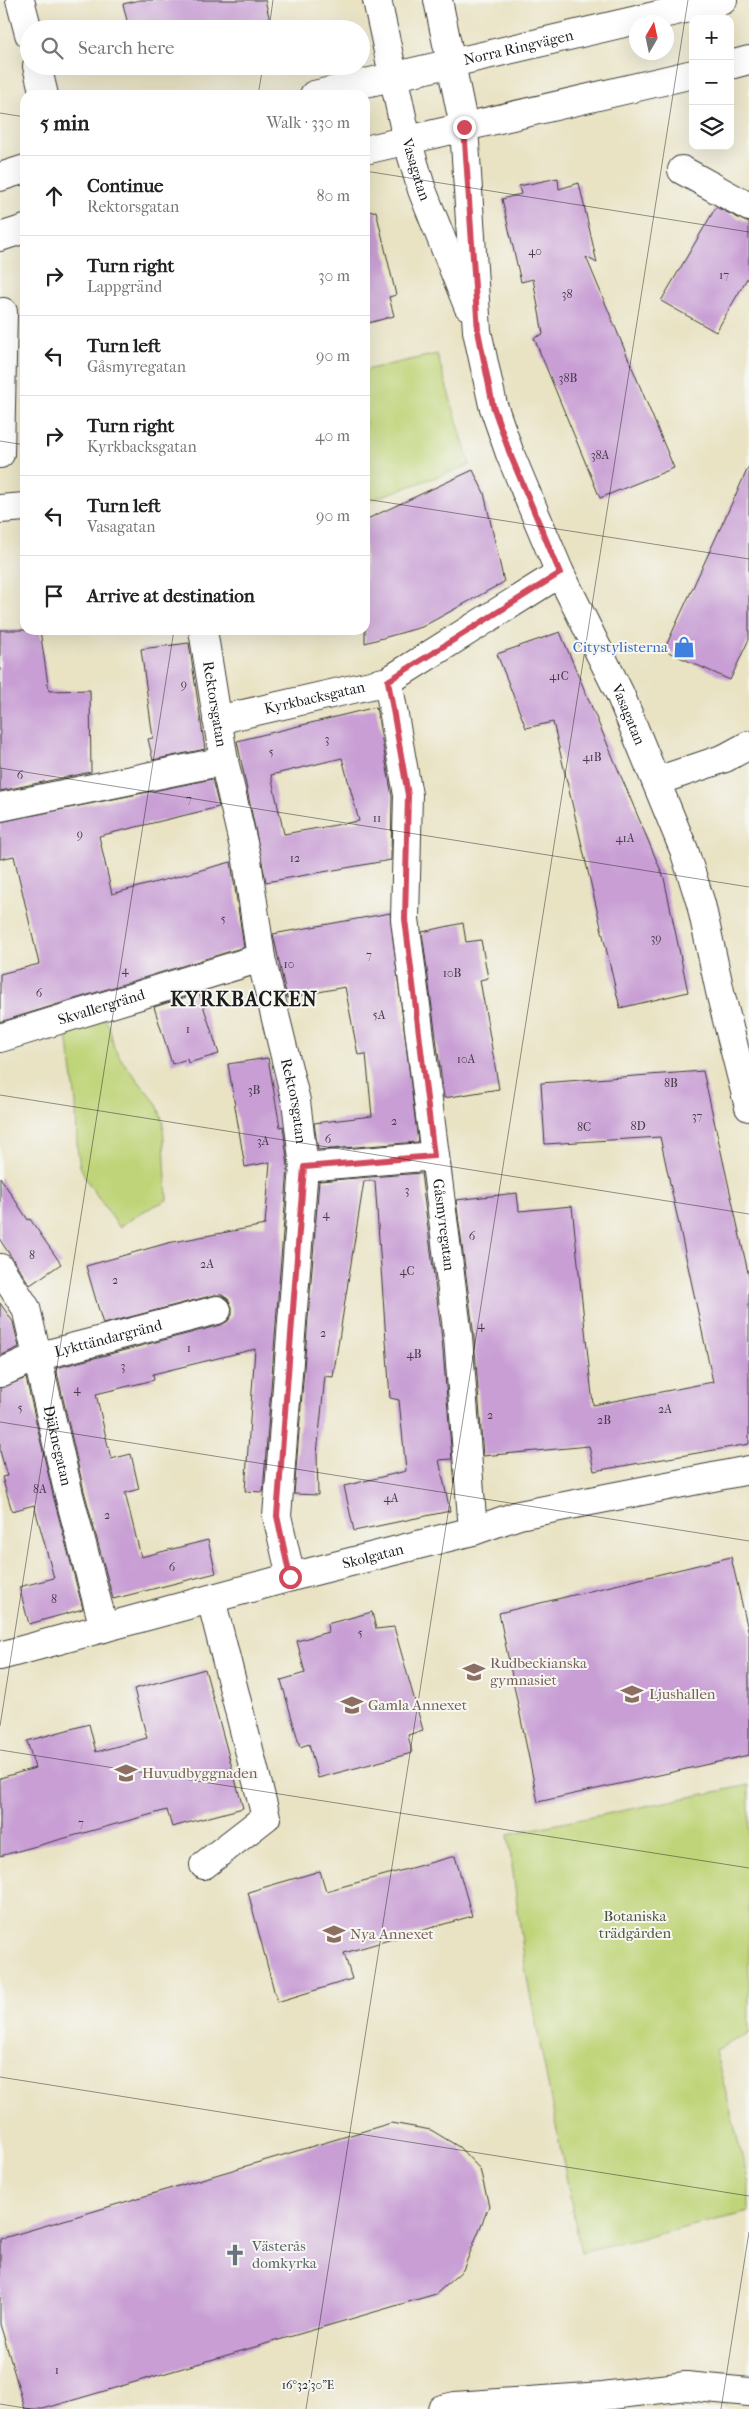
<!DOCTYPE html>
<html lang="en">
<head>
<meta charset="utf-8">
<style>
  body { margin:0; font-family:"IM FELL French Canon",serif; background:#f6f6f6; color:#222 }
  .controls { position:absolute; right:15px; top:15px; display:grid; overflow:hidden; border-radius:10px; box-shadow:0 5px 20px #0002 }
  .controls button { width:45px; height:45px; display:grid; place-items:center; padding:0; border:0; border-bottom:1px solid #e0e0e0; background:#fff; color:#222; font:25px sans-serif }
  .compass { position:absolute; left:629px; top:15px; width:45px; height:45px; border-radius:50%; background:#fff; box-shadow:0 5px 20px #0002; rotate:9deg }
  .stop { position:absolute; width:15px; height:15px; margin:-11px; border:4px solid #d1495b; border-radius:50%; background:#fff }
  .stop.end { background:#d1495b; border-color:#fff; box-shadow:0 1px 5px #0008 }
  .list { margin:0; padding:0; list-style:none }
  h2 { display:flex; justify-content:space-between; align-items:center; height:65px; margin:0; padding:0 20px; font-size:21px }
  h2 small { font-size:16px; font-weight:400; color:#767676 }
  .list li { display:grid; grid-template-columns:32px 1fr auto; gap:15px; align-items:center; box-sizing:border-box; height:80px; padding:0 20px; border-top:1px solid #e0e0e0 }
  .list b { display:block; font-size:19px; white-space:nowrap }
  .list p { margin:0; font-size:16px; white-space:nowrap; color:#767676 }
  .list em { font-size:16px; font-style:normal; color:#767676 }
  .icon { flex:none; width:28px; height:28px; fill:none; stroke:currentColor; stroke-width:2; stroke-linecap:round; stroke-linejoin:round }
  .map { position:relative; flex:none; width:749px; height:2409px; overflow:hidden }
  .search { position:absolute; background:#fff; box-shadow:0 5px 20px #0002; left:20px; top:20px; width:350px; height:55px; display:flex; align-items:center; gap:12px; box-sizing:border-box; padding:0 18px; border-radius:28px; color:#767676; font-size:19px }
  .panel { position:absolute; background:#fff; box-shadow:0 5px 20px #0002; left:20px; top:90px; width:350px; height:545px; border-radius:15px }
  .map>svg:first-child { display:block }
  .green { fill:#bfd478; stroke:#6e784a }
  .building { fill:#c89ed4; fill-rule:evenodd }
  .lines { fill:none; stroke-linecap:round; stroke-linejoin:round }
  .minor-casing { stroke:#3b3a35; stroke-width:30 }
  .major-casing { stroke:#3b3a35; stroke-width:30 }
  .minor { stroke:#fff; stroke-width:28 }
  .major { stroke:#fff; stroke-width:28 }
  .route { stroke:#d1495b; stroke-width:6 }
  .ticks { fill:none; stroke:#1c1c1c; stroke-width:1; stroke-opacity:0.45 }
  .labels { text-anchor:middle; stroke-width:4; stroke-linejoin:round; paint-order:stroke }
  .number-label { font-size:12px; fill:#473c4a }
  .street-label { font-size:15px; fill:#1c1c1c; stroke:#f6f6f2 }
  .shop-label { font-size:15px; fill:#366cbe; stroke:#f6f6f2; text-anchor:end }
  .education-label { font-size:15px; fill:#785e54; stroke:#f6f6f2; text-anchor:start }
  .park-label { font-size:15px; fill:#4d5338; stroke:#f6f6f2 }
  .worship-label { font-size:15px; fill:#5b616d; stroke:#f6f6f2; text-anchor:start }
  .district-label { font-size:20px; font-weight:bold; letter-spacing:1px; fill:#1c1c1c; stroke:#f6f6f2 }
  .ticks-label { font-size:12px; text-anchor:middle; fill:#1c1c1c; stroke:#f6f6f2; stroke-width:4; stroke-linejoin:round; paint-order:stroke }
</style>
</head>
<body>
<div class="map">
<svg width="749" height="2409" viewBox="0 0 749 2409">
  <rect width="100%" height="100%" fill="#f6f6f2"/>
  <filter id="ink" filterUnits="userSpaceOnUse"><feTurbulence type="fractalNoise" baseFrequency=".02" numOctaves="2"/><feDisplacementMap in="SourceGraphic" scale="10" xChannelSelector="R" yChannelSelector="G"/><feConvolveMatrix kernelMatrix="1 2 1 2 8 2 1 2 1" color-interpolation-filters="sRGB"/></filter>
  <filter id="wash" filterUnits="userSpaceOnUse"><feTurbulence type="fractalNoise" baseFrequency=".0096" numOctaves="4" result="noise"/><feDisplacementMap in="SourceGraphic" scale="20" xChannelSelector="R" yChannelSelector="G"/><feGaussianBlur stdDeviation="1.12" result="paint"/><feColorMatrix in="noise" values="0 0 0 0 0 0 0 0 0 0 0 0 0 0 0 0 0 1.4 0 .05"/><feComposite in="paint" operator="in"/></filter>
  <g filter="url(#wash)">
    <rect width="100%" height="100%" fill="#e9e3c4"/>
    <path class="green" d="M437,354L470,465L365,502V370Z
      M95,1010L109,1025L114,1048L123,1062L157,1104L163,1122L167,1200L144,1211L119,1227L87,1181L80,1166L77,1147L76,1103L65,1020Z
      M749,1785V2034L715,2050L749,2184V2212L581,2253L526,1973L508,1834Z"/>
    <g id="blocks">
      <path class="building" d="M140,0H265L272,29H129L123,4Z
        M558,178L559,189L579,183L597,263L586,257L674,468L600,498L534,338L543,334L533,279L521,282L502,199L521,194L519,186Z
        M716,207L749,223V275L716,332L661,301Z
        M376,211L396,295L389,297L394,316L365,324V212Z
        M749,466V639L730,680L664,650Z
        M473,470L484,493L504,582L422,627L365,643V520Z
        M0,630H40L49,691L90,690L91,772L0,791Z
        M560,632L664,878L688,992L620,1008L553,722L526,728L497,654Z
        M189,643L205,749L153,760L148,739L153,738L141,649Z
        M376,707L392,796L391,860L266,882L237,741ZM342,758L359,821L284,834L271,775Z
        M212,779L219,807L99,836L112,894L231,862L244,947L0,1022V974L39,964L14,856L0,859V822Z
        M390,913L418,1142L318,1150L314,1123L372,1116L366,1054L358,1055L345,987L287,998L273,934Z
        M463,923L466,942L481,940L488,978L480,980L499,1089L444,1098L422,932Z
        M199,993L219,1054L188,1063L187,1059L172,1064L154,1007Z
        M268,1058L280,1127L283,1126L288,1167L263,1492L245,1491L255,1349L153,1374L154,1380L96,1394L111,1459L131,1454L139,1489L125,1493L141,1557L208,1540L216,1573L113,1599L84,1491L56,1368L221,1325L228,1321L232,1315V1307L228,1299L222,1295H214L103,1324L86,1266L168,1243L265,1225L270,1162L245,1167L228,1064Z
        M703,1071L749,1277V1444L594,1471L589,1446L483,1456L474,1336L456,1200L517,1193L519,1211L572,1206L593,1405L713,1382L660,1137L545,1144L541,1083Z
        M421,1173L442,1339L452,1459L439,1460L450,1511L354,1531L344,1486L406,1471L399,1400L390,1398L375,1181H364L333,1377L325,1376L317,1454L318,1495L294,1494L319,1181Z
        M0,1177L28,1220L30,1219L61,1264L30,1285L0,1240Z
        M0,1303L13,1322L19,1347L0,1356Z
        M26,1378L54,1499L83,1609L29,1624L19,1587L54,1578L34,1505L12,1511L2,1477L7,1476L0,1451V1388Z
        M731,1557L749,1634V1755L538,1802L499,1613Z
        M372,1612L376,1629L394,1627L423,1730L408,1735L412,1753L318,1778L309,1744L300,1747L281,1680L305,1673L297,1641L328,1632L327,1624Z
        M205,1669L243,1808L172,1827L167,1810L0,1856V1778L35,1768L27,1741L89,1724L96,1752L147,1738L134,1689Z
        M455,1856L472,1916L344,1953L352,1979L277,2002L248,1892L320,1871L326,1891Z
        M391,2123L431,2130L459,2147L480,2169L489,2206L463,2270L436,2294L43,2409H25L0,2324V2239Z"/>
    </g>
  </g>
  <g filter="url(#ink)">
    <use href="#blocks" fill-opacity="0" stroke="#3b3a35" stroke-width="1"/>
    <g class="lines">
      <g class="minor-casing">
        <g id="minor">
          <path d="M20,0L29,34"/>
          <path id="s1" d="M377,0L407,140L422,190L468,306"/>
          <path id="s2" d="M438,0L464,127L477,331L493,405L510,454L560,573L620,694L684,850L701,904L721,996L749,1107"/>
          <path d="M37,66L44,95"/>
          <path d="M682,170L749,207"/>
          <path d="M0,454L3,312"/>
          <path d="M0,509L25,507"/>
          <path id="s3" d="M203,630L224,761L247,860L261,958L296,1101L304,1167L277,1516L291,1577"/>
          <path id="s4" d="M388,681L408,795L405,919L458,1337L473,1531"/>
          <path id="s5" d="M217,720L388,681L560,573"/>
          <path d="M657,781L725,758L749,745"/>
          <path d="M0,807L224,761"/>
          <path id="s6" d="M0,1038L261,958"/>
          <path d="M304,1167L435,1156"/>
          <path id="s7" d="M0,1268L26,1308L69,1495L104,1628"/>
          <path id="s8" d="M0,1373L36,1357L217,1310"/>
          <path id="s9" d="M0,1656L291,1577L473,1531L519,1515L749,1470"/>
          <path d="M204,1865L266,1817L211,1599"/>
          <path d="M442,2409L455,2406L603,2396L686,2386L749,2392"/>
        </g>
      </g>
      <g class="major-casing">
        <g id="major">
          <path d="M730,65L749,60"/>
          <path id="s10" d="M314,95L723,0"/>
          <path d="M365,150L693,74"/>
          <path d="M0,177L25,169"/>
          <path d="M0,237L25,229"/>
        </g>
      </g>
      <use href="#minor" class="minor"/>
      <use href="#major" class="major"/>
    </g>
  </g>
  <g class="lines" filter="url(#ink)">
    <path class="route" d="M290,1577L277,1516L304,1167L434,1156L405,919L408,795L388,681L560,573L510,454L493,406L478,331L464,127"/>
  </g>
  <path class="ticks" d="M269,29L273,0M258,95L263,66M0,113L25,117M365,171L749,232M0,441L25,445M365,499L749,559M0,768L749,887M0,1095L749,1214M0,1422L749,1541M0,1726L174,630M0,1750L749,1868M0,2077L749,2196M0,2404L31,2409M306,2409L688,0M721,2409L749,2232"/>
  <defs>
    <g id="shop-bare" transform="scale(1.725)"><path d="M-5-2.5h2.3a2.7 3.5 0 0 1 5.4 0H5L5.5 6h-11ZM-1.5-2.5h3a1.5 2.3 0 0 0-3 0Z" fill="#3f7fe0" stroke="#f6f6f2" stroke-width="2.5" paint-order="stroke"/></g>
    <g id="school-bare" transform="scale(1.725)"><path d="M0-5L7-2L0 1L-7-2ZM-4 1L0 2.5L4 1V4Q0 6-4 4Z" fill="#8d6e63" stroke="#f6f6f2" stroke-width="2.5" paint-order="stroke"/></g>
    <g id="church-bare" transform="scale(1.725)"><path d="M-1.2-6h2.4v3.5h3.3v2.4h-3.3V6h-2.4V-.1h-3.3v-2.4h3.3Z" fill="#6b7280" stroke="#f6f6f2" stroke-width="2.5" paint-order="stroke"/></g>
  </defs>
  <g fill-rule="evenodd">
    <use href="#shop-bare" x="684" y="647"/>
    <use href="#school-bare" x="474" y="1672"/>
    <use href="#school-bare" x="632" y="1694"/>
    <use href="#school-bare" x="352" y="1705"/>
    <use href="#school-bare" x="126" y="1773"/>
    <use href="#school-bare" x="334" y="1934"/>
    <use href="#church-bare" x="235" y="2255"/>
  </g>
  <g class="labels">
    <g class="number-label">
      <text x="535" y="255">40</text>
      <text x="724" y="279">17</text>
      <text x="567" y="298">38</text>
      <text x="568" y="382">38B</text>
      <text x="600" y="459">38A</text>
      <text x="559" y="680">41C</text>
      <text x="184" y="688">9</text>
      <text x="327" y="743">3</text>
      <text x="271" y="756">5</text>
      <text x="592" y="761">41B</text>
      <text x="20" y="779">6</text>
      <text x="189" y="803">7</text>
      <text x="377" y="822">11</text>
      <text x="80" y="838">9</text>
      <text x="625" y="842">41A</text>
      <text x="295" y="862">12</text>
      <text x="223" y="923">5</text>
      <text x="656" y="942">39</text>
      <text x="369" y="959">7</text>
      <text x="289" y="968">10</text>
      <text x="125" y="974">4</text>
      <text x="452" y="977">10B</text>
      <text x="39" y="997">6</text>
      <text x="379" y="1019">5A</text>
      <text x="188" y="1033">1</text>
      <text x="466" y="1063">10A</text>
      <text x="671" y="1087">8B</text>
      <text x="254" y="1094">3B</text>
      <text x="697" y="1120">37</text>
      <text x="394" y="1125">2</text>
      <text x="638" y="1130">8D</text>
      <text x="584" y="1131">8C</text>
      <text x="328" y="1143">6</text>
      <text x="263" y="1145">3A</text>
      <text x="407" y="1194">3</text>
      <text x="326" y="1218">4</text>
      <text x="472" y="1240">6</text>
      <text x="32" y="1259">8</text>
      <text x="207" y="1268">2A</text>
      <text x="407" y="1275">4C</text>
      <text x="115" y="1284">2</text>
      <text x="481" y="1329">4</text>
      <text x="323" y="1337">2</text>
      <text x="189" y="1352">1</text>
      <text x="414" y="1358">4B</text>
      <text x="123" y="1370">3</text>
      <text x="77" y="1393">4</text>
      <text x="20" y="1412">5</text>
      <text x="665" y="1413">2A</text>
      <text x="490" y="1419">2</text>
      <text x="604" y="1424">2B</text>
      <text x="40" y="1493">8A</text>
      <text x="391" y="1502">4A</text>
      <text x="107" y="1519">2</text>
      <text x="172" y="1571">6</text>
      <text x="54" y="1603">8</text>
      <text x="360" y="1637">5</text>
      <text x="81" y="1827">7</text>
      <text x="57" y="2374">1</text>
    </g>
    <g class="street-label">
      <text dy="5" stroke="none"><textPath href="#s10" startOffset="210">Norra Ringvägen</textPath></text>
      <text dy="5" stroke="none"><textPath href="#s1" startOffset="174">Vasagatan</textPath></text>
      <text dy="5" stroke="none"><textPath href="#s5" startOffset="100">Kyrkbacksgatan</textPath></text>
      <text dy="5" stroke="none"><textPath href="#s3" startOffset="75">Rektorsgatan</textPath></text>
      <text dy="5" stroke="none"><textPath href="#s2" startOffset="748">Vasagatan</textPath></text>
      <text dy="5" stroke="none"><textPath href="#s6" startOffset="106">Skvallergränd</textPath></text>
      <text dy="5" stroke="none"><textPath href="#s3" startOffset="480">Rektorsgatan</textPath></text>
      <text dy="5" stroke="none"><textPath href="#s4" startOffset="548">Gåsmyregatan</textPath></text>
      <text dy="5" stroke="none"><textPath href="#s8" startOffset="114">Lykttändargränd</textPath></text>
      <text dy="5" stroke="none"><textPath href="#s7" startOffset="189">Djäknegatan</textPath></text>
      <text dy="5" stroke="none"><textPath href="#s9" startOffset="386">Skolgatan</textPath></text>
    </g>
    <g class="shop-label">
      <text x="668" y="652">Citystylisterna</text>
    </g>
    <g class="education-label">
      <text x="490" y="1668">Rudbeckianska<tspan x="490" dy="17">gymnasiet</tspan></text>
      <text x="649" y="1699">Ljushallen</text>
      <text x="368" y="1710">Gamla Annexet</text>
      <text x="142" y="1778">Huvudbyggnaden</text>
      <text x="350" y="1939">Nya Annexet</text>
    </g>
    <g class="park-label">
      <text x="635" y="1921">Botaniska<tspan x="635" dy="17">trädgården</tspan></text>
    </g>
    <g class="worship-label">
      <text x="252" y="2251">Västerås<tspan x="252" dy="17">domkyrka</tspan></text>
    </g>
    <g class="district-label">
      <text x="244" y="1006">KYRKBACKEN</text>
    </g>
  </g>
  <g class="ticks-label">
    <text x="308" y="2389">16°32'30"E</text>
  </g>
</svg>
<div class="controls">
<button>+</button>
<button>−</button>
<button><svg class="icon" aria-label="layers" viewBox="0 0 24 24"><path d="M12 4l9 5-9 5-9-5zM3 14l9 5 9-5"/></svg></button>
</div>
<svg class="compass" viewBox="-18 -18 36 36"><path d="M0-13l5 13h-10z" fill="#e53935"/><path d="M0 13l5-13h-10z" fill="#767676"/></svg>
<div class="stop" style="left:290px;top:1577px"></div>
<div class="stop end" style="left:464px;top:127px"></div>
<div class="search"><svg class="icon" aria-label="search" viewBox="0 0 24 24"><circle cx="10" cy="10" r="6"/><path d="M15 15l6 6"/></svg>Search here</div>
<section class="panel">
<h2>5 min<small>Walk · 330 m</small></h2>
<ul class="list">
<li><svg class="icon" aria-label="ahead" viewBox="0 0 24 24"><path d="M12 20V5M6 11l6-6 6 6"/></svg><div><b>Continue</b><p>Rektorsgatan</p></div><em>80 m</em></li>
<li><svg class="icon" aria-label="right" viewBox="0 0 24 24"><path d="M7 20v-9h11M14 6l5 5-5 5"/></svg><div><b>Turn right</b><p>Lappgränd</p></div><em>30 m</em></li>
<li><svg class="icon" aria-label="left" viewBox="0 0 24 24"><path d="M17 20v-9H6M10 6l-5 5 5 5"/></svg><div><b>Turn left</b><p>Gåsmyregatan</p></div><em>90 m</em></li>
<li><svg class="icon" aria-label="right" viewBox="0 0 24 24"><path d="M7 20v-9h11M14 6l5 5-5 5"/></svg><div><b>Turn right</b><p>Kyrkbacksgatan</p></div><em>40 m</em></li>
<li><svg class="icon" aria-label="left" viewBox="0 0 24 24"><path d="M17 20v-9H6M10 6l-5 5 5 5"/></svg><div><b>Turn left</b><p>Vasagatan</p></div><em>90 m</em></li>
<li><svg class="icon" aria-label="arrive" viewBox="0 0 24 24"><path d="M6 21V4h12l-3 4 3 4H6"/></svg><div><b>Arrive at destination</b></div></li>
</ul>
</section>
</div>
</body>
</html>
